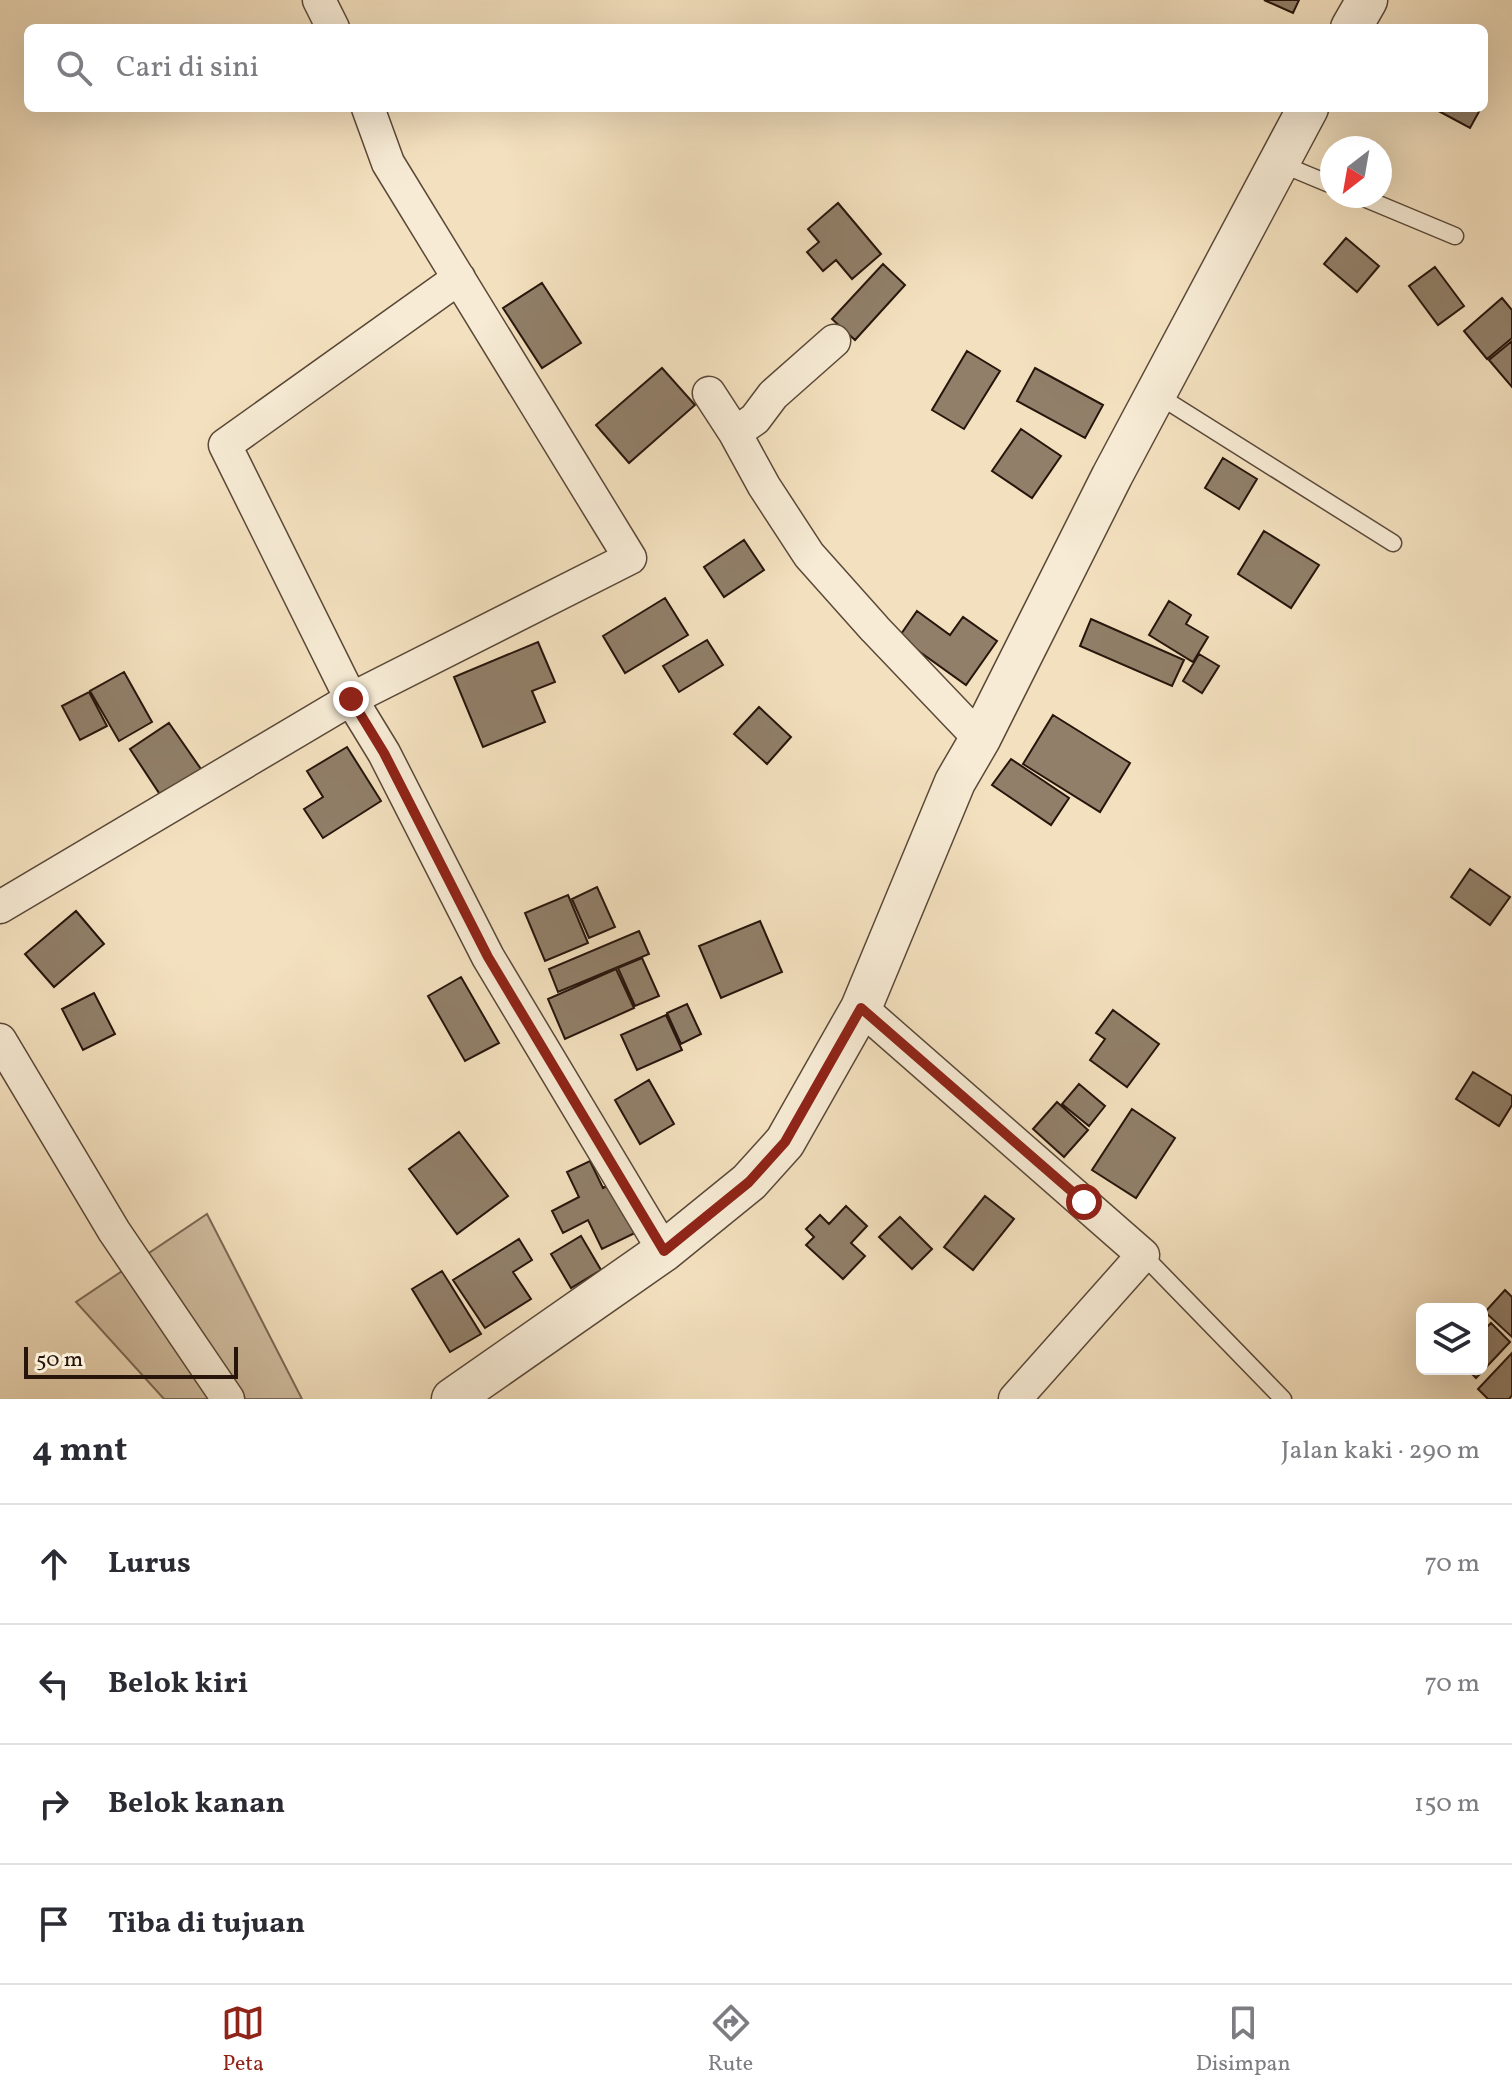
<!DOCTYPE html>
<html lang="id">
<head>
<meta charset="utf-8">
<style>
  body { margin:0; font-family:Vollkorn,serif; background:#f2f2f3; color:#2b2b33 }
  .controls { position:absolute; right:24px; bottom:24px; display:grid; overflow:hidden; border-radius:12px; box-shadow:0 8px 32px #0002 }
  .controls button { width:72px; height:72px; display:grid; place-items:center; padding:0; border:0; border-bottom:2px solid #e1e1e2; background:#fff; color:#2b2b33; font:40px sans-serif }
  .compass { position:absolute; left:1320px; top:136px; width:72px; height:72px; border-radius:50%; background:#fff; box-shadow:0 8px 32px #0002; rotate:211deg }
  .scale { position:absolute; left:24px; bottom:20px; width:214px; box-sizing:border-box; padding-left:8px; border:4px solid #27150c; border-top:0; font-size:22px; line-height:28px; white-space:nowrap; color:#27150c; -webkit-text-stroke:6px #f7ebd5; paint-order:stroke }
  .stop { position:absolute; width:24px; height:24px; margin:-18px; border:6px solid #8f2418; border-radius:50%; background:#fff }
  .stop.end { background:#8f2418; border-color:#fff; box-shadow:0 2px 8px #0008 }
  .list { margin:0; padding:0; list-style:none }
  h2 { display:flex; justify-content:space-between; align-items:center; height:104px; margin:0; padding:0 32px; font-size:34px }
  h2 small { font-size:26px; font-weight:400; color:#7c7c81 }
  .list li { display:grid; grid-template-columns:52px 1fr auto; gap:24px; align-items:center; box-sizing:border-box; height:120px; padding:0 32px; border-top:2px solid #e1e1e2 }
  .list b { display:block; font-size:30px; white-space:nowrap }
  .list em { font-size:26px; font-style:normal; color:#7c7c81 }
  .icon { flex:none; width:44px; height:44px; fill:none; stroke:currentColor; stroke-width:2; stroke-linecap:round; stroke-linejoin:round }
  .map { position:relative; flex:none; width:1512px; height:1399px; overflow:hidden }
  .search { position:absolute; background:#fff; box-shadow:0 8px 32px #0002; left:24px; right:24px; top:24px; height:88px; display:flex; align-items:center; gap:20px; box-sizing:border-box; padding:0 28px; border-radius:12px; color:#7c7c81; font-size:30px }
  .sheet { height:584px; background:#fff }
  nav { display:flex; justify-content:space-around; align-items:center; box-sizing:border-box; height:112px; border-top:2px solid #e1e1e2; background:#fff; font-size:22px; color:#7c7c81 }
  nav a { display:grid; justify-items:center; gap:4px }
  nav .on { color:#8f2418 }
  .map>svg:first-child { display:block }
  .green { fill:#d0bda0; stroke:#7c6956; stroke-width:2 }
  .building { fill:#917f69; stroke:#27150c; stroke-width:2 }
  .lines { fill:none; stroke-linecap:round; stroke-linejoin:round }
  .service-casing { stroke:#5a4838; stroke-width:19 }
  .minor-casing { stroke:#5a4838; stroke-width:35 }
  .tertiary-casing { stroke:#5a4838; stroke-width:43 }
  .service { stroke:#f7ebd5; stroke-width:16 }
  .minor { stroke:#f7ebd5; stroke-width:32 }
  .tertiary { stroke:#f7ebd5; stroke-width:40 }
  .route { stroke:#8f2418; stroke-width:10 }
</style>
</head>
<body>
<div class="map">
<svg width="1512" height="1399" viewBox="0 0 1512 1399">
  <rect width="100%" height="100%" fill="#f3e0be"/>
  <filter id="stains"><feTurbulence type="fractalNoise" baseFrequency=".0025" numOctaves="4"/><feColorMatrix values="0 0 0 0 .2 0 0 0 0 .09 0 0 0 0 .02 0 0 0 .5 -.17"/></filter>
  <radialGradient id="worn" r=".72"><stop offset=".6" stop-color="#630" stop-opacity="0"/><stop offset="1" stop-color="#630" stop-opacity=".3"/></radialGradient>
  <path class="green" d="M207,1214L302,1399H164L76,1302Z"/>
  <path class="building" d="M1264,0H1299L1293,13Z
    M1433,108H1481L1470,128Z
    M838,203L881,254L852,279L836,260L823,271L807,252L819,242L808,229Z
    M1346,238L1379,266L1357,292L1324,264Z
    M883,264L905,285L855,340L832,319Z
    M1435,267L1464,306L1438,325L1409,286Z
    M542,283L581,343L542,368L503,308Z
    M1502,298L1512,310V338L1487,359L1464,331Z
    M1512,341V387L1489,360Z
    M967,351L1000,371L964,429L932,410Z
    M662,368L695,405L629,463L596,425Z
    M1035,368L1103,405L1085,438L1017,401Z
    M1021,429L1061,456L1032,498L992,471Z
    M1223,458L1257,479L1239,509L1205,488Z
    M1264,531L1319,565L1291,608L1238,574Z
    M744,540L764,570L724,597L704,567Z
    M665,598L688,635L625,673L603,636Z
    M1169,601L1191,615L1186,624L1208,637L1193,662L1149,635Z
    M917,611L950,635L963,617L997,641L966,685L899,637Z
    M1091,619L1184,660L1172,686L1080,646Z
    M707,640L723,665L679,692L663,666Z
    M538,642L555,682L532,691L545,722L483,747L454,677Z
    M1199,654L1219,666L1202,693L1183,681Z
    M124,672L152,722L119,741L90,691Z
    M89,692L107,726L80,740L62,706Z
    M759,707L791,737L767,764L734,734Z
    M1053,715L1130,763L1100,812L1023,764Z
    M169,723L203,772L163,799L130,749Z
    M347,747L381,801L323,838L304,809L323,797L307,771Z
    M1011,759L1069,798L1051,825L992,785Z
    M1470,869L1510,897L1490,925L1451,897Z
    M597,887L615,927L589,938L572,899Z
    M568,895L588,943L545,961L525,913Z
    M76,911L104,944L54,987L25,954Z
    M760,921L782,972L721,998L699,946Z
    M639,931L649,954L558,992L549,969Z
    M642,958L659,996L635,1006L618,968Z
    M616,969L634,1008L565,1039L548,999Z
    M461,977L499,1043L465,1061L428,996Z
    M94,993L115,1034L83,1050L62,1009Z
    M687,1004L701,1034L681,1044L667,1013Z
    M1113,1010L1159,1044L1127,1087L1090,1060L1105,1039L1096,1033Z
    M666,1015L682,1050L637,1070L621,1035Z
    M1473,1072L1512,1096V1105L1499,1126L1456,1099Z
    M649,1080L674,1124L640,1144L615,1100Z
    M1079,1084L1105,1106L1089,1126L1062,1104Z
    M1057,1102L1088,1130L1064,1157L1033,1129Z
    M1132,1109L1175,1138L1136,1198L1092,1170Z
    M459,1132L508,1196L457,1234L409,1169Z
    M590,1161L603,1188L616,1181L641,1230L602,1249L588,1220L563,1233L552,1211L579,1197L567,1172Z
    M985,1196L1014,1219L973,1270L944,1247Z
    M846,1206L867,1226L851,1243L865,1256L843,1279L806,1245L814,1237L806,1229L820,1215L829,1224Z
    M900,1217L932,1249L912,1269L879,1237Z
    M581,1236L601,1270L571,1288L551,1254Z
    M519,1239L532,1260L513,1272L531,1299L485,1328L453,1280Z
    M442,1271L481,1334L450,1352L412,1289Z
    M1505,1290L1512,1297V1337L1485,1312Z
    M1491,1323L1510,1342L1476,1378L1467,1369H1482V1332Z
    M1512,1353V1395L1509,1399H1488L1478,1389Z"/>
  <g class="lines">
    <g class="service-casing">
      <path id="service" d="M1279,163L1332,185
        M1359,196L1455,236
        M1156,394L1393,543
        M1143,1255L1283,1399"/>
    </g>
    <g class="minor-casing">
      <path id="minor" d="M319,0L333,28
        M459,278L225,445L351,699L384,753L488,957L664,1251
        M834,341L773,395L755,419L735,433L764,486L809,555L875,629L980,739
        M709,393L735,433
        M0,907L351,699L630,558L388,163L368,108
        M861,1008L1143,1255L1015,1399
        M0,1040L114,1231L228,1399"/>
    </g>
    <g class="tertiary-casing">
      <path id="tertiary" d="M1351,28L1367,0
        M452,1399L664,1251L749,1182L785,1142L861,1008L955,782L980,739L1112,476L1308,108"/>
    </g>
    <use href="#service" class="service"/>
    <use href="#minor" class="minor"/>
    <use href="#tertiary" class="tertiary"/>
  </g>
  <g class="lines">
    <path class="route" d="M351,699L384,753L488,957L664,1251L749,1182L785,1142L861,1008L1084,1202"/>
  </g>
  <rect width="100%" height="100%" filter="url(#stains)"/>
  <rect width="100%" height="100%" fill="url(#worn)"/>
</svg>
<div class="controls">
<button><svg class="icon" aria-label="layers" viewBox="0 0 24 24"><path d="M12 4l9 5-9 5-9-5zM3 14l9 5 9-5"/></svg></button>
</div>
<svg class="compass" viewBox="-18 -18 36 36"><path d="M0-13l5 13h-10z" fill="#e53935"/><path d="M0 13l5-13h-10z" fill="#7c7c81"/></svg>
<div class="scale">50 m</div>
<div class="stop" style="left:1084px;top:1202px"></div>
<div class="stop end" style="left:351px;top:699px"></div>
<div class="search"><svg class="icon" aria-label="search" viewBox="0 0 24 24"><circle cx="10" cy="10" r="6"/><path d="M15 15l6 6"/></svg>Cari di sini</div>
</div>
<section class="sheet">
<h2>4 mnt<small>Jalan kaki · 290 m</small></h2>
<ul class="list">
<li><svg class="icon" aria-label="ahead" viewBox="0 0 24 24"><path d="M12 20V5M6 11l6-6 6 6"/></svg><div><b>Lurus</b></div><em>70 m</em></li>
<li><svg class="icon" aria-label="left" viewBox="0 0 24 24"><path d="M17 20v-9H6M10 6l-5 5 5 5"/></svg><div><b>Belok kiri</b></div><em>70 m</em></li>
<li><svg class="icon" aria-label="right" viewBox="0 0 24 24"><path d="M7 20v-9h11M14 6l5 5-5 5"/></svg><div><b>Belok kanan</b></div><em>150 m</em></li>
<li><svg class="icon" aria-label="arrive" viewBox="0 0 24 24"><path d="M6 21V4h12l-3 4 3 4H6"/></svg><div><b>Tiba di tujuan</b></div></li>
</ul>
</section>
<nav>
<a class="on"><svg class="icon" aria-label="map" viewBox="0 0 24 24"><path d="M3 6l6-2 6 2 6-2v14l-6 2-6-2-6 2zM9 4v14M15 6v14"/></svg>Peta</a>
<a><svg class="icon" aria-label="directions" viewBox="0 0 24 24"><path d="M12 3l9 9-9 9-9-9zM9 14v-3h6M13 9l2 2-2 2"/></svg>Rute</a>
<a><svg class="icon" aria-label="saved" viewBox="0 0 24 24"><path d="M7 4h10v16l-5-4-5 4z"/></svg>Disimpan</a>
</nav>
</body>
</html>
